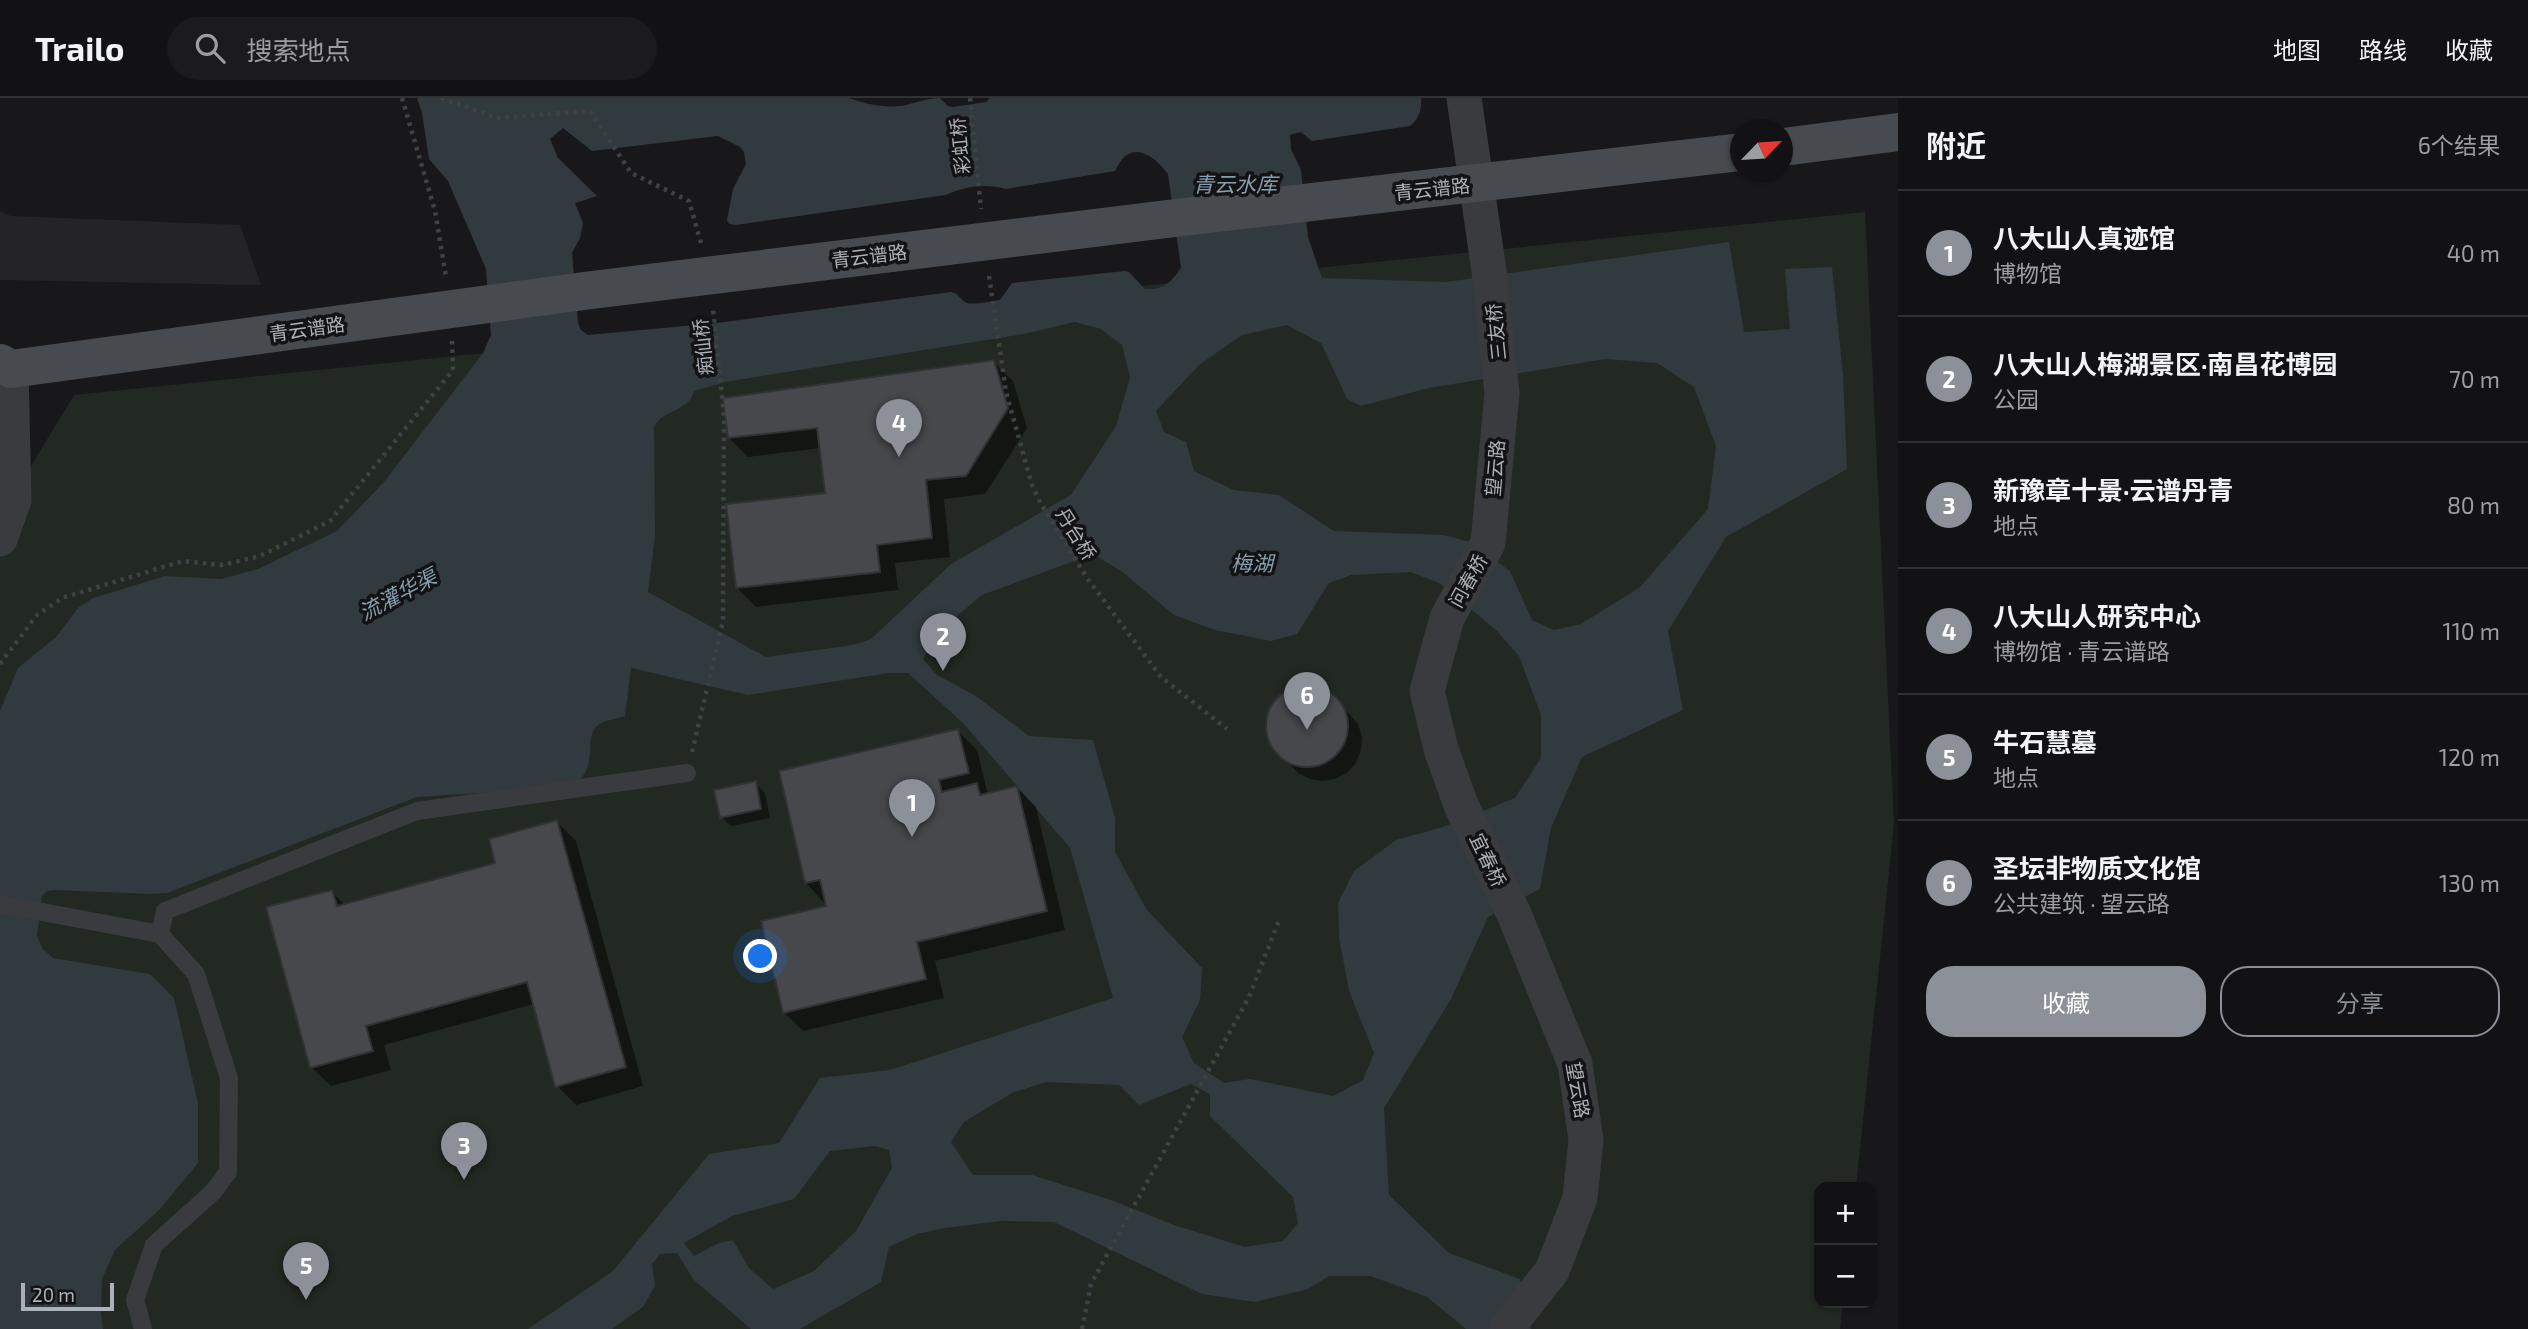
<!DOCTYPE html>
<html lang="zh">
<head>
<meta charset="utf-8">
<style>
  body { margin:0; font-family:"Exo 2","Noto Sans SC",sans-serif; background:#1b1b1d; color:#f1f3f6 }
  .controls { position:absolute; right:21px; bottom:21px; display:grid; overflow:hidden; border-radius:14px; box-shadow:0 2px 5px #0004 }
  .controls button { width:63px; height:63px; display:grid; place-items:center; padding:0; border:0; border-bottom:2px solid #313234; background:#121214; color:#f1f3f6; font:35px sans-serif }
  .compass { position:absolute; left:1730px; top:21px; width:63px; height:63px; border-radius:50%; background:#121214; box-shadow:0 2px 5px #0004; rotate:65deg }
  .scale { position:absolute; left:21px; bottom:18px; width:93px; box-sizing:border-box; padding-left:7px; border:4px solid #abb1b8; border-top:0; font-size:19px; line-height:24px; white-space:nowrap; color:#abb1b8; -webkit-text-stroke:5px #131315; paint-order:stroke }
  .you { position:absolute; left:761px; top:859px; width:24px; height:24px; margin:-18px; border:5px solid #fff; border-radius:50%; background:#1a73e8; box-shadow:0 0 0 10px #1a73e833 }
  .badge { display:grid; place-items:center; width:46px; height:46px; border-radius:50%; background:#8c9099; color:#fff; font-size:23px; font-weight:700 }
  .pin { position:absolute; translate:-50% -58px; filter:drop-shadow(0 2px 4px #0008) }
  .pin::after { content:''; position:absolute; top:37px; width:24px; height:21px; background:inherit; clip-path:polygon(0 0,100% 0,50% 100%) }
  .list { margin:0; padding:0; list-style:none }
  h2 { display:flex; justify-content:space-between; align-items:center; height:91px; margin:0; padding:0 28px; font-size:30px }
  h2 small { font-size:23px; font-weight:400; color:#9c9ea0 }
  .list li { display:grid; grid-template-columns:46px 1fr auto; gap:21px; align-items:center; box-sizing:border-box; height:126px; padding:0 28px; border-top:2px solid #313234 }
  .list b { display:block; font-size:26px; white-space:nowrap }
  .list p { margin:0; font-size:23px; white-space:nowrap; color:#9c9ea0 }
  .list em { font-size:23px; font-style:normal; color:#9c9ea0 }
  .actions { display:flex; gap:14px; padding:21px 28px }
  .actions a { flex:1; padding:16px 0; border:2px solid #8c9099; border-radius:28px; text-align:center; font-size:24px; color:#8c9099 }
  .actions .main { background:#8c9099; color:#fff }
  .icon { flex:none; width:38px; height:38px; fill:none; stroke:currentColor; stroke-width:2; stroke-linecap:round; stroke-linejoin:round }
  .map { position:relative; flex:none; width:1898px; height:1231px; overflow:hidden }
  header { display:flex; align-items:center; gap:42px; box-sizing:border-box; height:98px; padding:0 35px; background:#121214; border-bottom:2px solid #313234 }
  header strong { font-size:33px }
  nav { display:flex; gap:38px; margin-inline-start:auto; font-size:24px }
  .search { width:490px; height:63px; background:#1b1b1d; display:flex; align-items:center; gap:18px; box-sizing:border-box; padding:0 24px; border-radius:38px; color:#9c9ea0; font-size:26px }
  main { display:flex }
  aside { flex:1; background:#121214 }
  .map>svg:first-child { display:block }
  .built { fill:#242426 }
  .green { fill:#222922 }
  .water { fill:#313a3e; fill-rule:evenodd }
  .shadow { fill:#0007 }
  .building { fill:#47484c; stroke:#323235; stroke-width:2 }
  .lines { fill:none; stroke-linecap:round; stroke-linejoin:round }
  .path { stroke:#3f4245; stroke-width:4.5; stroke-dasharray:3.5 5; stroke-linecap:butt }
  .lane { stroke:#393b3e; stroke-width:18 }
  .street { stroke:#393b3e; stroke-width:35 }
  .secondary { stroke:#474a4e; stroke-width:38 }
  .labels { text-anchor:middle; stroke-width:7; stroke-linejoin:round; paint-order:stroke }
  .street-label { font-size:19px; fill:#abb1b8; stroke:#131315 }
  .water-label { font-size:21px; font-style:italic; fill:#86a0af; stroke:#131315 }
</style>
</head>
<body>
<header>
<strong>Trailo</strong>
<div class="search"><svg class="icon" aria-label="search" viewBox="0 0 24 24"><circle cx="10" cy="10" r="6"/><path d="M15 15l6 6"/></svg>搜索地点</div>
<nav><a>地图</a><a>路线</a><a>收藏</a></nav>
</header>
<main>
<div class="map">
<svg width="1898" height="1231" viewBox="0 0 1898 1231">
  <rect width="100%" height="100%" fill="#18181a"/>
  <path class="built" d="M0,113L11,118L240,127L261,187L0,182Z"/>
  <path class="green" d="M1865,114L1894,726L1856,1089H1819V1205H1843L1840,1231H0V419L74,297Z"/>
  <path class="water" d="M417,0H849C866,6 887,11 906,7C918,4 928,0 940,0L948,8L953,9L986,4L990,0H1421C1422,11 1419,21 1410,28L1312,43L1301,34L1290,37L1291,51L1301,72L1308,139L1322,180L1446,184L1729,144L1744,234L1790,231L1785,171L1832,169L1843,277L1847,371L1726,439L1668,533L1683,612L1582,659L1551,730L1540,791L1488,819L1451,901L1384,1010L1389,1097L1449,1155L1520,1181L1531,1231H1466L1427,1199L1371,1178H1329L1308,1191L1255,1204L1202,1196L1054,1124L1001,1123L945,1130L917,1136L889,1149L881,1184L800,1231H751L694,1182L677,1155L660,1156L652,1166L655,1188L643,1209L612,1231H528L613,1173L709,1056L779,1045L820,980L890,972L1113,900L1070,750L963,625L908,575H889L748,597L631,570L625,618C617,621 603,622 597,628C582,643 602,668 571,689L417,699L167,795L150,796L56,792L47,793L42,798L37,838L43,851L53,860L150,876L174,900L198,1005V1065L160,1111L115,1152L102,1181L101,1215L103,1231H0V613L18,570L56,539L79,509L93,500L165,478L221,481L258,471L337,433L384,384L483,255L491,237L486,171L448,83L429,61L422,15ZM563,30L592,53L718,38L740,49L744,54L746,66L733,91L727,122L729,126L736,127L946,97C964,88 987,85 1006,91L1115,73C1118,68 1120,63 1124,59C1140,45 1159,64 1168,76L1181,170C1170,185 1165,192 1145,191L1129,174L1125,173L1012,185L1000,202C991,203 974,209 965,204C959,200 959,196 951,194L717,225L588,237L581,232L578,225L572,155L580,140L583,125L575,105L597,98L558,60L550,41ZM1075,224L1101,231L1122,247L1130,279L1116,328L1071,397L951,466L871,541L853,547L766,559L648,494L655,438L654,329C663,311 689,314 694,293L725,284L1024,236ZM1287,227L1321,245L1347,301L1361,308L1429,290L1605,261L1657,265L1694,289L1716,348L1708,411L1640,489L1581,526L1554,532L1532,522L1510,473L1470,444L1444,437L1334,433L1279,397L1234,392L1194,373L1186,344L1164,334L1156,313L1199,267L1242,237ZM1093,456L1121,473L1174,517L1215,532L1271,543L1297,536L1329,485L1351,477L1411,474L1439,485L1496,532L1519,558L1541,617V660L1515,700L1443,729L1396,742L1354,773L1338,805L1339,839L1349,893L1374,955L1363,982L1333,998L1250,981L1224,985L1194,965L1182,939L1200,902L1202,870L1147,812L1115,754V720L1093,642L1029,638L976,598L937,577L923,561L939,533L982,497ZM1046,984L1119,987L1139,1007L1191,986L1210,996V1018L1293,1099L1298,1125L1283,1143L1245,1149L1174,1127L1111,1102L1032,1077H973L951,1044L964,1024L1012,995ZM875,1048L889,1052L892,1070L856,1133L814,1173L773,1191L749,1170L733,1142L719,1145L694,1158L684,1145L732,1118L794,1101L830,1053Z"/>
  <path class="shadow" d="M994,264L1013,283L1027,330L985,396L944,401L950,459L895,465L898,492L756,509L737,490L827,396L821,350L748,359L729,340Z
    M1311,588L1324,592L1335,600L1358,626L1362,639L1361,652L1356,665L1347,675L1335,681L1322,683L1310,681L1298,675L1274,650L1269,639L1267,626L1269,613L1276,603L1285,594L1298,589Z
    M958,633L977,652L988,697L1017,690L1036,709L1065,832L935,863L944,900L803,933L784,914L828,809L806,785Z
    M755,685L765,695L770,720L731,728L721,719Z
    M557,724L576,743L643,988L576,1007L557,988L534,906L384,947L391,972L331,988L312,970L331,793L346,808L497,766Z"/>
  <path class="building" d="M994,262L1008,310L966,378L926,382L932,440L877,447L880,474L736,490L726,406L825,395L817,330L728,340L723,300Z
    M1266 628a41 41 0 1 1 82 0a41 41 0 1 1-82 0Z
    M958,631L969,675L939,682L942,694L977,685L980,697L1017,688L1047,813L917,844L926,881L783,915L761,823L826,808L820,782L805,785L779,673Z
    M756,683L761,711L720,720L714,692Z
    M557,722L626,969L555,989L527,884L366,928L373,953L310,970L266,809L332,792L337,808L495,765L489,741Z"/>
  <g class="lines">
    <path class="path" d="M402,0L435,113L446,179
      M441,0L497,20L590,13L631,75L689,103L701,145
      M970,0L981,111
      M989,178L1006,294L1032,387L1041,406L1087,480L1161,579L1227,631
      M0,566L37,517L62,500L183,463L222,467L260,458L330,423L453,272L452,243
      M692,654L723,523L724,318L713,211
      M1082,1231L1091,1186L1249,899L1280,820"/>
    <path class="lane" d="M0,806L160,836L196,876L229,980L228,1074L213,1094L154,1147L135,1202L143,1231
      M160,836L165,813L417,713L687,675"/>
    <path class="street" d="M1464,0L1489,173L1502,295L1488,445L1447,520L1427,593L1441,651L1461,707L1514,816L1575,966L1586,1042L1580,1100L1552,1173L1506,1231
      M0,441L14,402L11,271"/>
    <path class="secondary" d="M1783,49L1898,34
      M0,265L11,271L584,193L1167,121L1741,54"/>
  </g>
  <g class="labels">
    <g class="street-label">
      <text transform="translate(960 48) rotate(-96)" y="7">彩虹桥</text>
      <text transform="translate(1432 91) rotate(-6)" y="7">青云谱路</text>
      <text transform="translate(869 158) rotate(-7)" y="7">青云谱路</text>
      <text transform="translate(307 231) rotate(-8)" y="7">青云谱路</text>
      <text transform="translate(1496 234) rotate(-96)" y="7">三友桥</text>
      <text transform="translate(703 249) rotate(-96)" y="7">痴仙桥</text>
      <text transform="translate(1495 370) rotate(-85)" y="7">望云路</text>
      <text transform="translate(1076 436) rotate(58)" y="7">丹台桥</text>
      <text transform="translate(1468 483) rotate(-61)" y="7">问春桥</text>
      <text transform="translate(1488 762) rotate(64)" y="7">宜春桥</text>
      <text transform="translate(1578 992) rotate(80)" y="7">望云路</text>
    </g>
    <g class="water-label">
      <text x="1235" y="94">青云水库</text>
      <text x="1252" y="473">梅湖</text>
      <text transform="translate(398 497) rotate(-28)" y="7">流灌华渠</text>
    </g>
  </g>
</svg>
<div class="controls">
<button>+</button>
<button>−</button>
</div>
<svg class="compass" viewBox="-18 -18 36 36"><path d="M0-13l5 13h-10z" fill="#e53935"/><path d="M0 13l5-13h-10z" fill="#9c9ea0"/></svg>
<div class="scale">20 m</div>
<div class="you"></div>
<div class="pin badge" style="left:912px;top:739px">1</div>
<div class="pin badge" style="left:943px;top:573px">2</div>
<div class="pin badge" style="left:464px;top:1082px">3</div>
<div class="pin badge" style="left:899px;top:359px">4</div>
<div class="pin badge" style="left:306px;top:1202px">5</div>
<div class="pin badge" style="left:1307px;top:632px">6</div>
</div>
<aside>
<h2>附近<small>6个结果</small></h2>
<ul class="list">
<li><span class="badge">1</span><div><b>八大山人真迹馆</b><p>博物馆</p></div><em>40 m</em></li>
<li><span class="badge">2</span><div><b>八大山人梅湖景区·南昌花博园</b><p>公园</p></div><em>70 m</em></li>
<li><span class="badge">3</span><div><b>新豫章十景·云谱丹青</b><p>地点</p></div><em>80 m</em></li>
<li><span class="badge">4</span><div><b>八大山人研究中心</b><p>博物馆 · 青云谱路</p></div><em>110 m</em></li>
<li><span class="badge">5</span><div><b>牛石慧墓</b><p>地点</p></div><em>120 m</em></li>
<li><span class="badge">6</span><div><b>圣坛非物质文化馆</b><p>公共建筑 · 望云路</p></div><em>130 m</em></li>
</ul>
<div class="actions"><a class="main">收藏</a><a>分享</a></div>
</aside>
</main>
</body>
</html>
